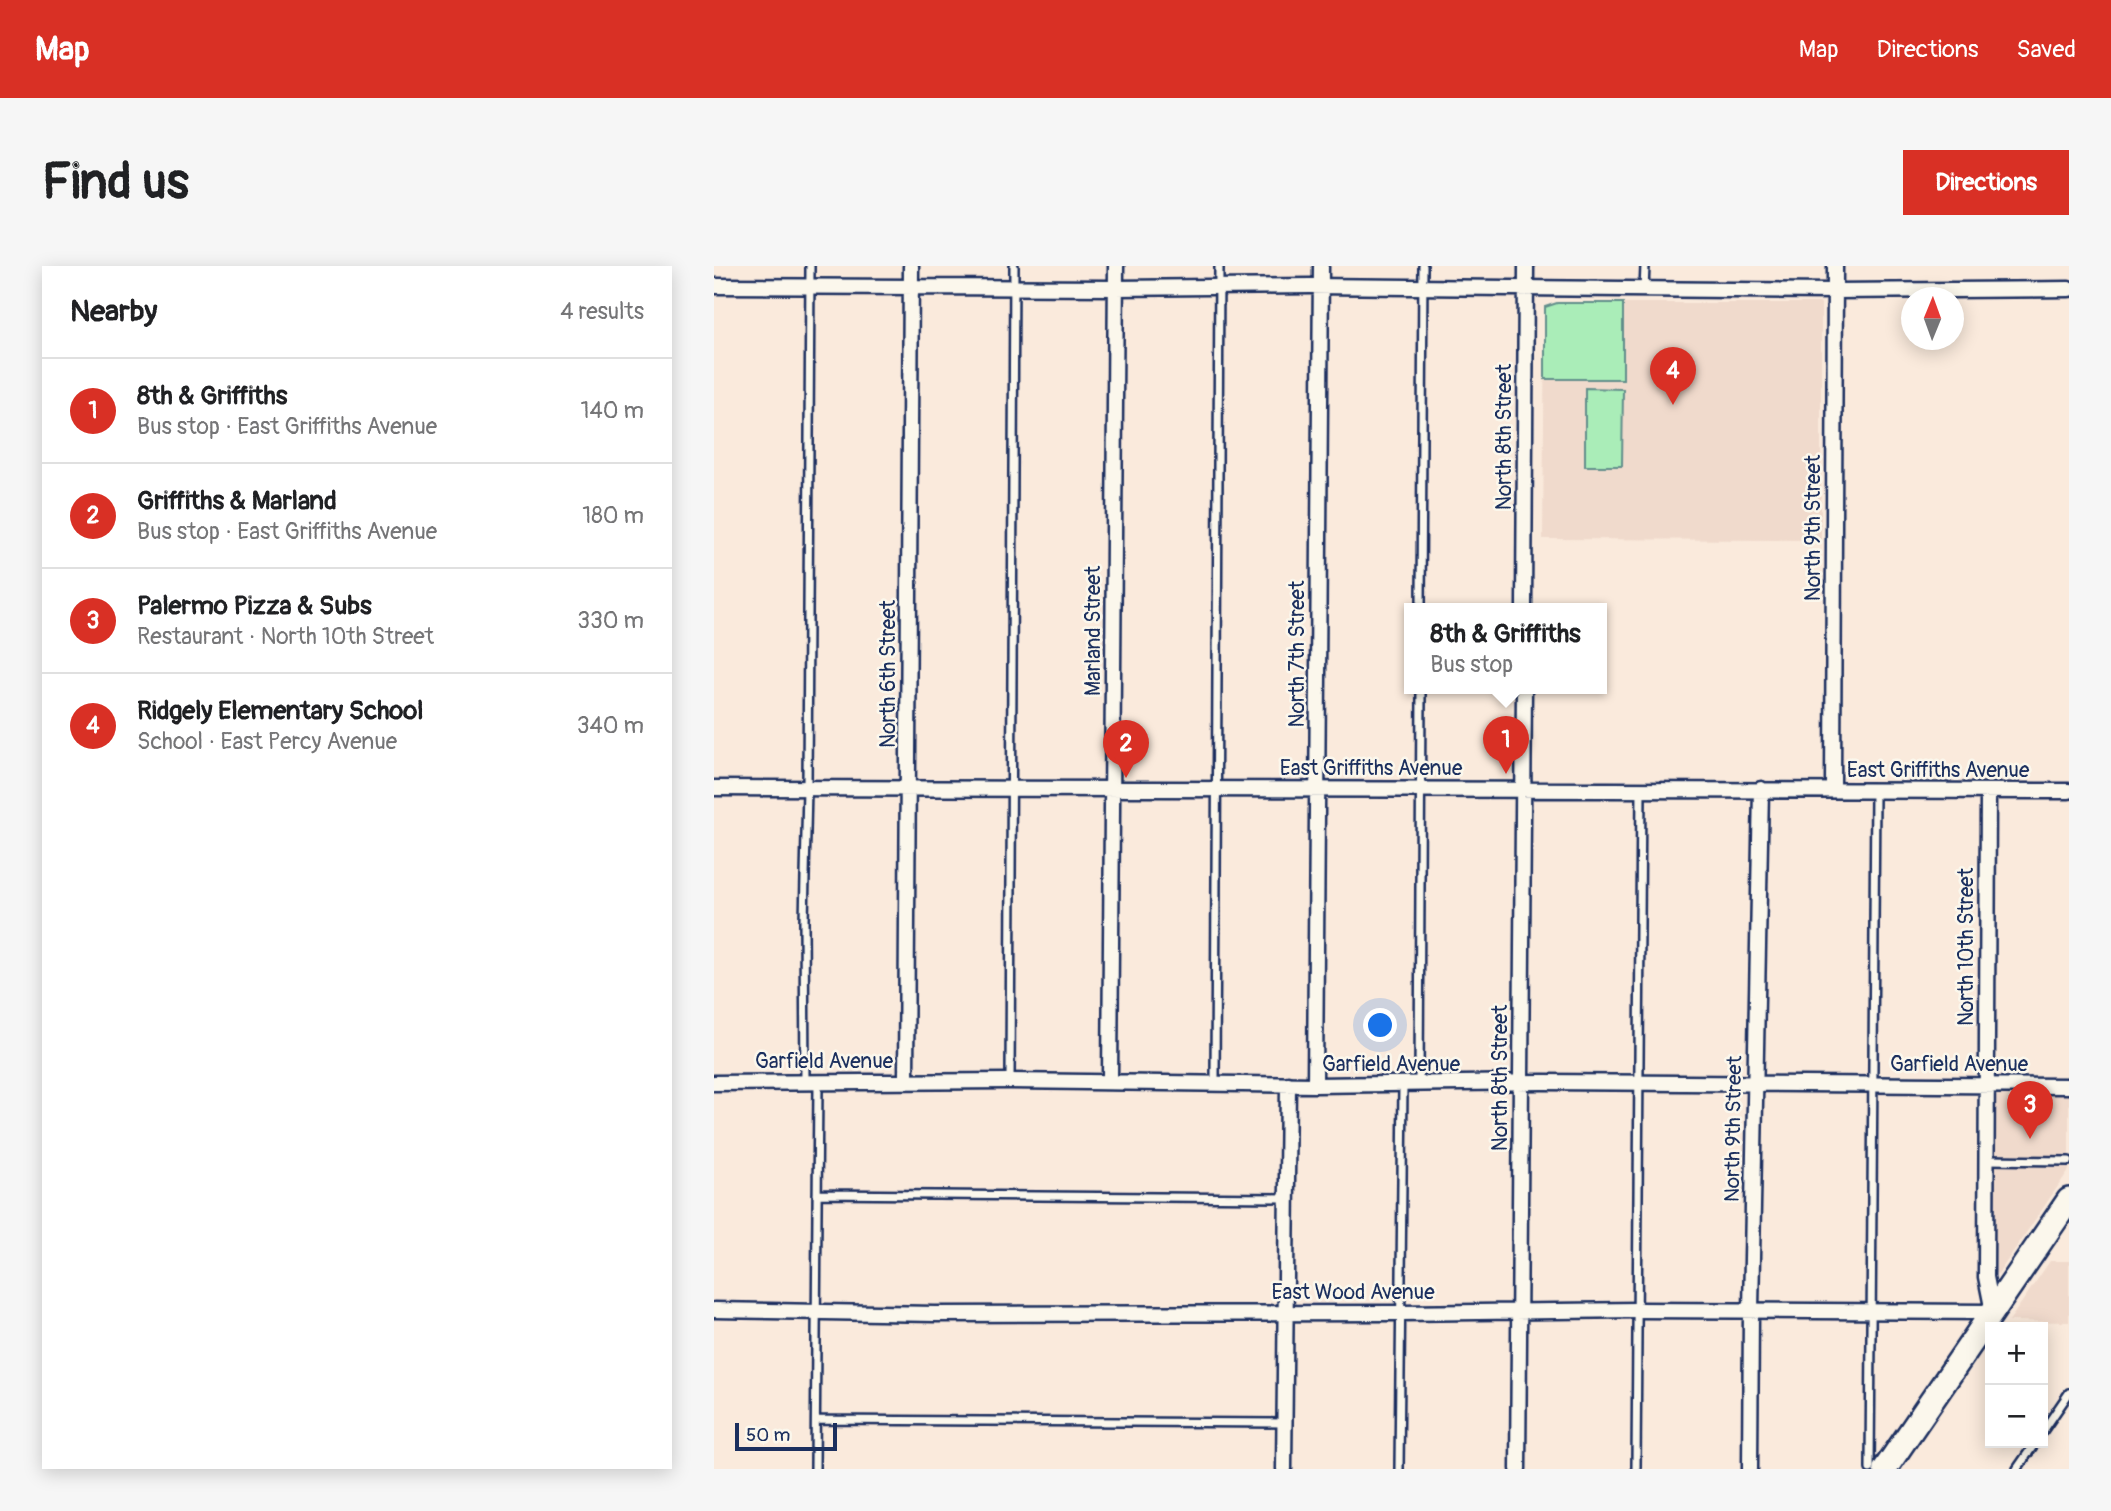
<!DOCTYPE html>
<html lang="en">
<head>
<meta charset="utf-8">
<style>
  body { margin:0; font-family:Pangolin,sans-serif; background:#f6f6f6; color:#202124 }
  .controls { position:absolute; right:21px; bottom:21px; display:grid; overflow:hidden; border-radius:0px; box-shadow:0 4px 18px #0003 }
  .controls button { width:63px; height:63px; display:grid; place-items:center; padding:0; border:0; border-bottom:2px solid #e0e0e0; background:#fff; color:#202124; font:35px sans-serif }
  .compass { position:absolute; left:1187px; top:21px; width:63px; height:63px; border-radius:50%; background:#fff; box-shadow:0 4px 18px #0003; rotate:1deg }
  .scale { position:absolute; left:21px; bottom:18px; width:102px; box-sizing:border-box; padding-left:7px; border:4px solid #1b2f5e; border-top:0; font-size:19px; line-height:24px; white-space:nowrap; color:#1b2f5e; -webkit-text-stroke:5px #fbf7ec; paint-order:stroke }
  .you { position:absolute; left:667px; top:760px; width:24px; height:24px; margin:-18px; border:5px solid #fff; border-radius:50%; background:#1a73e8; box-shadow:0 0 0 10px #1a73e833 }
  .badge { display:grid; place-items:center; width:46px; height:46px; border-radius:50%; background:#d93025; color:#fff; font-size:23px; font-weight:700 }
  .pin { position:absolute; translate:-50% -58px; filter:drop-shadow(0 2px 4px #0008) }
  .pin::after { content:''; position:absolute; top:37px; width:24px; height:21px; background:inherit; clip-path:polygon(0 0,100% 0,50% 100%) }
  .popup { position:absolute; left:690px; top:337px; width:203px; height:91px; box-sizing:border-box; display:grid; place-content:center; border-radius:0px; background:#fff; filter:drop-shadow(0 2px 5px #0005); font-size:23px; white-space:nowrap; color:#757577 }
  .popup b { font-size:26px; color:#202124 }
  .popup::after { content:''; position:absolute; left:50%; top:100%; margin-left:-14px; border:14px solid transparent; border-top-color:#fff }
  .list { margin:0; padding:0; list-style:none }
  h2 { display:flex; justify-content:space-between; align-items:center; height:91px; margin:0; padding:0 28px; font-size:30px }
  h2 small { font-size:23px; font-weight:400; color:#757577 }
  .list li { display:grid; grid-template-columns:46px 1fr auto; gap:21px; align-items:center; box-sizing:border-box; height:105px; padding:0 28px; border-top:2px solid #e0e0e0 }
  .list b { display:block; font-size:26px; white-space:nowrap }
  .list p { margin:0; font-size:23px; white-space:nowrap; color:#757577 }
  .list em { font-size:23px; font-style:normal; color:#757577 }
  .map { position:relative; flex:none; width:1355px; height:1203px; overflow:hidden; border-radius:0px }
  header { display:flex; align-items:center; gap:42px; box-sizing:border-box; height:98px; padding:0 35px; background:#d93025; color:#fff }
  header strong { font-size:33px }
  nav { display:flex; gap:38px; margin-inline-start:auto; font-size:24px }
  .intro { display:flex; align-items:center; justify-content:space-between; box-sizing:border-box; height:168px; padding:0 42px }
  h1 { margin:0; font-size:49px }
  .button { padding:18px 32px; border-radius:0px; background:#d93025; color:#fff; font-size:24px; font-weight:700 }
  main { display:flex; gap:42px; padding:0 42px }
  aside { flex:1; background:#fff; border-radius:0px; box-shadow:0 4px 18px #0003 }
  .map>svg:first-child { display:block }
  .built { fill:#f0dacc }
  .green { fill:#aaedb8; stroke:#628e8b; stroke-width:2 }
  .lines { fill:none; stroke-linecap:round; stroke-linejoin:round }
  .lane-casing { stroke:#1b2f5e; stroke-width:12 }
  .street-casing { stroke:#1b2f5e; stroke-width:19 }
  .primary-casing { stroke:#1b2f5e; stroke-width:28 }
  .lane { stroke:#fbf7ec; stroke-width:7 }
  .street { stroke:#fbf7ec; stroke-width:14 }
  .primary { stroke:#fbf7ec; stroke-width:23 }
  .labels { text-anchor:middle; stroke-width:5; stroke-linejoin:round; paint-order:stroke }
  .street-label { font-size:21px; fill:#1b2f5e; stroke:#fbf7ec }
</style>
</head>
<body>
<header>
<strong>Map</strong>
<nav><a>Map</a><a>Directions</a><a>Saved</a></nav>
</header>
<div class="intro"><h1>Find us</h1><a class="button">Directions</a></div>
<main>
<aside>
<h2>Nearby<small>4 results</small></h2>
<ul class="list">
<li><span class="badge">1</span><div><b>8th &amp; Griffiths</b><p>Bus stop · East Griffiths Avenue</p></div><em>140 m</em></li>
<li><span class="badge">2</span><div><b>Griffiths &amp; Marland</b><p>Bus stop · East Griffiths Avenue</p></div><em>180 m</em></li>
<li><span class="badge">3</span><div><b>Palermo Pizza &amp; Subs</b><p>Restaurant · North 10th Street</p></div><em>330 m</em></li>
<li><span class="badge">4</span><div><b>Ridgely Elementary School</b><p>School · East Percy Avenue</p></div><em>340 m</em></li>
</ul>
</aside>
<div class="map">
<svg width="1355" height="1203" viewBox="0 0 1355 1203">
  <rect width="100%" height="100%" fill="#faeadc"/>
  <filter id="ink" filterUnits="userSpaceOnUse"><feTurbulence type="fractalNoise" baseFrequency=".0143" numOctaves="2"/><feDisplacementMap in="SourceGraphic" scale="14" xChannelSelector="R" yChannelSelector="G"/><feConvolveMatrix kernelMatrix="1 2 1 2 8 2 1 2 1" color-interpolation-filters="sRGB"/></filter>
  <g filter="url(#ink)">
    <path class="built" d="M843,37H1107V274L829,273L831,41Z
      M1281,826L1355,827V904L1284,1008L1281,1007Z
      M1336,995H1355V1056L1295,1055Z"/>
    <path class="green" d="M843,37H909V113H831V41Z
      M871,122L909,123L908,200H871Z"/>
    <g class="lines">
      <g class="lane-casing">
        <path id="lane" d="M930,24L931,0
          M707,342L709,0
          M296,815L300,0
          M501,816L505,0
          M91,817L90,655L93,522L96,0
          M705,817L707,422
          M1273,894L1355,895
          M103,928L571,932
          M102,1154L570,1157
          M1329,1165L1355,1127
          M101,1203L104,817
          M685,1203L689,819
          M922,1203L927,523
          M1156,1203L1161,525
          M1303,1203L1321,1177"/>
      </g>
      <g class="street-casing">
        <path id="street" d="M0,20L402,22L597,20L1121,25L1355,23
          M810,342L812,0
          M0,522L1355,525
          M1119,524L1121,0
          M192,815L197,0
          M396,815L402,0
          M0,817L296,815L601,819L829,816L1355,820
          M601,819L607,0
          M0,1044L221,1048L688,1047L923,1044L1279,1046L1272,1011L1274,525
          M570,1203L574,818
          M804,1203L810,422
          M1036,1203L1037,1044L1047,523"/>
      </g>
      <g class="primary-casing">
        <path id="primary" d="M1171,1203L1355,934"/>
      </g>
      <use href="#lane" class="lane"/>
      <use href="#street" class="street"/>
      <use href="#primary" class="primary"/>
    </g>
  </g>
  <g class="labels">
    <g class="street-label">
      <text transform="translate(790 171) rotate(-90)" y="7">North 8th Street</text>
      <text transform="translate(1099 262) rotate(-90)" y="7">North 9th Street</text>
      <text transform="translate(379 365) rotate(-90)" y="7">Marland Street</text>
      <text transform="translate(583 388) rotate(-90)" y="7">North 7th Street</text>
      <text transform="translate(174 408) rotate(-90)" y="7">North 6th Street</text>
      <text x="657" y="509">East Griffiths Avenue</text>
      <text x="1224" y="511">East Griffiths Avenue</text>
      <text transform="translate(1252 681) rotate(-90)" y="7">North 10th Street</text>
      <text x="110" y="802">Garfield Avenue</text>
      <text x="677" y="805">Garfield Avenue</text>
      <text x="1245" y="805">Garfield Avenue</text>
      <text transform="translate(786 812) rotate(-90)" y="7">North 8th Street</text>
      <text transform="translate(1019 863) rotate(-89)" y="7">North 9th Street</text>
      <text x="639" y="1033">East Wood Avenue</text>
    </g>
  </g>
</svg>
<div class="controls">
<button>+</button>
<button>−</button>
</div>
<svg class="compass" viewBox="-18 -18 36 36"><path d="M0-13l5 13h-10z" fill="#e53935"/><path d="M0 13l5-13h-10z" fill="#757577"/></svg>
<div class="scale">50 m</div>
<div class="you"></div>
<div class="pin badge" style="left:792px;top:508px">1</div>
<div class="popup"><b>8th &amp; Griffiths</b>Bus stop</div>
<div class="pin badge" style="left:412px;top:512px">2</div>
<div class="pin badge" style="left:1316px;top:873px">3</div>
<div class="pin badge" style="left:959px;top:139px">4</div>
</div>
</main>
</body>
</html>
